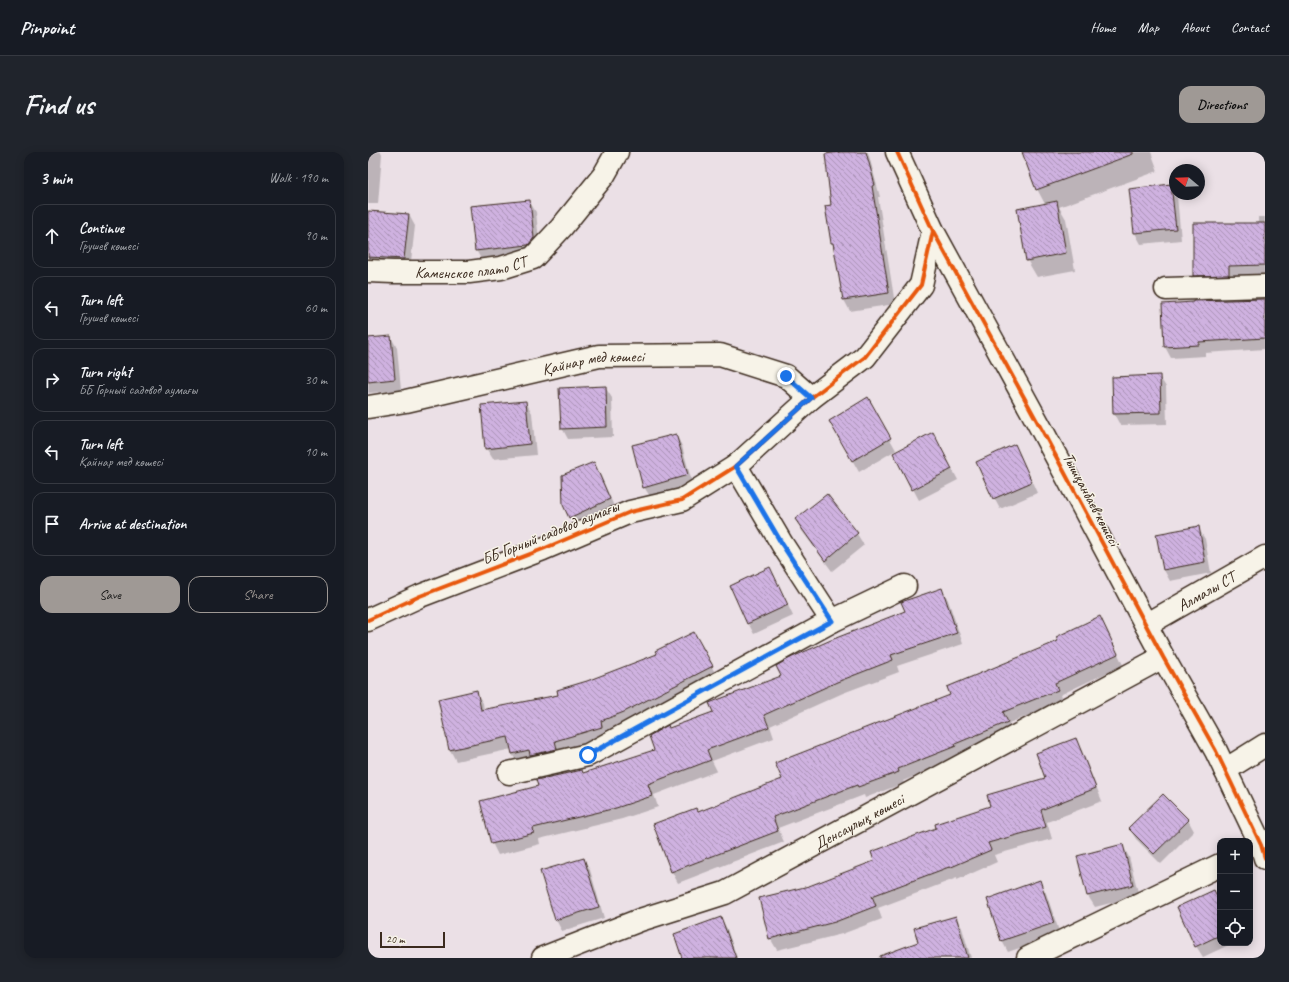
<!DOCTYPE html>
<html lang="en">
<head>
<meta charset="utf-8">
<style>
  body { margin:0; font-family:Caveat,sans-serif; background:#20242c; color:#f1f3f6 }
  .controls { position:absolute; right:12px; bottom:12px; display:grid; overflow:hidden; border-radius:8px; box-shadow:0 2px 10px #0003 }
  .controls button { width:36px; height:36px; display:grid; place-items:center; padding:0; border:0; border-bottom:1px solid #363941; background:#171b24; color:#f1f3f6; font:20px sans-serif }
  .compass { position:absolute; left:801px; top:12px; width:36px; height:36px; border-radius:50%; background:#171b24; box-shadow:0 2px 10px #0003; rotate:289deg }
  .scale { position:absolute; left:12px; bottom:10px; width:65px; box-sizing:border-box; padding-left:4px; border:2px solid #3b2a1e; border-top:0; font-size:11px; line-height:14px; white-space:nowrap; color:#3b2a1e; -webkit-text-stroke:3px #f7f3e8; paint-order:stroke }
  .stop { position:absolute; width:12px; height:12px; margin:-9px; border:3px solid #1a73e8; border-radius:50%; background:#fff }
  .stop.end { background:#1a73e8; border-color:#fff; box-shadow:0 1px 4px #0008 }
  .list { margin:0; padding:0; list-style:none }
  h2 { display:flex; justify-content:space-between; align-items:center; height:52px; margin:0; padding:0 16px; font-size:17px }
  h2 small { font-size:13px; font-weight:400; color:#9ea1a6 }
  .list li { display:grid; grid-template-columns:26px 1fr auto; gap:12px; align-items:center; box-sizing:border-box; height:64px; margin:0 8px 8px; padding:0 8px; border:1px solid #363941; border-radius:12px }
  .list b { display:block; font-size:15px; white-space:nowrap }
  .list p { margin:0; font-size:13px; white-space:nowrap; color:#9ea1a6 }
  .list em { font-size:13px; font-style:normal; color:#9ea1a6 }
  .actions { display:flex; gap:8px; padding:12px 16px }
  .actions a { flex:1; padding:9px 0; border:1px solid #9f9995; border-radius:12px; text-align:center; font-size:14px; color:#9f9995 }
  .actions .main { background:#9f9995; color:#111 }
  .icon { flex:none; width:22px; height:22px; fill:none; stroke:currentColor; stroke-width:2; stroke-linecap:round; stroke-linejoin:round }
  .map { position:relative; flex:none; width:897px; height:806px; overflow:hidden; border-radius:12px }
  header { display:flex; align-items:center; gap:24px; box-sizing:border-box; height:56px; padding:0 20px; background:#171b24; border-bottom:1px solid #363941 }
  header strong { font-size:19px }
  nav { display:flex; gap:22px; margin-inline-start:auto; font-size:14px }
  .intro { display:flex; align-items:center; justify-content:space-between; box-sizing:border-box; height:96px; padding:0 24px }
  h1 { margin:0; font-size:28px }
  .button { padding:10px 18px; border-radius:12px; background:#9f9995; color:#111; font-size:14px; font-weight:700 }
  main { display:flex; gap:24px; padding:0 24px }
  aside { flex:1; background:#171b24; border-radius:12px; box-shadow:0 2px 10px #0003 }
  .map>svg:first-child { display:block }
  .shadow { fill:#0003 }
  .building { fill:url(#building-back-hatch); stroke:#3b2a1e }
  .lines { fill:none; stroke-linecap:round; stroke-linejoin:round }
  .minor-casing { stroke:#3b2a1e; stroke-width:25 }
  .minor { stroke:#f7f3e8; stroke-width:22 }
  .cycleway-casing { stroke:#f7f3e8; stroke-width:6 }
  .cycleway { stroke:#e8590c; stroke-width:4 }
  .route { stroke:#1a73e8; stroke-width:5 }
  .labels { text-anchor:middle; stroke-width:3; stroke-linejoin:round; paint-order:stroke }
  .street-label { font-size:16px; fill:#3b2a1e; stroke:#f7f3e8 }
</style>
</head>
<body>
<header>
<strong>Pinpoint</strong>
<nav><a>Home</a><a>Map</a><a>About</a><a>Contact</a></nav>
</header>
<div class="intro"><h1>Find us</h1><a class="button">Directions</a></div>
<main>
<aside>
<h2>3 min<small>Walk · 190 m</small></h2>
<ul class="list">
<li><svg class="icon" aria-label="ahead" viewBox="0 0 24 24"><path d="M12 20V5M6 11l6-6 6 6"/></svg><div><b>Continue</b><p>Грушев көшесі</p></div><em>90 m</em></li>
<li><svg class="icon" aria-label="left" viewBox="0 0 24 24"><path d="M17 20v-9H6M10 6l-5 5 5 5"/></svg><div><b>Turn left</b><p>Грушев көшесі</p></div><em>60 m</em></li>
<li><svg class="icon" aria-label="right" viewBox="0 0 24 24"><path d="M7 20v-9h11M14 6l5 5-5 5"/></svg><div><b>Turn right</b><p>ББ Горный садовод аумағы</p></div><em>30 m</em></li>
<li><svg class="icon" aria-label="left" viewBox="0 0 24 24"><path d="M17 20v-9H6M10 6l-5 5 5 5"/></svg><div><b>Turn left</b><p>Қайнар мед көшесі</p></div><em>10 m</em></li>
<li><svg class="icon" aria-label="arrive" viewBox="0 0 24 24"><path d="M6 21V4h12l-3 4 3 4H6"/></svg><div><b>Arrive at destination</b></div></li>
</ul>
<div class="actions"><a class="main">Save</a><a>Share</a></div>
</aside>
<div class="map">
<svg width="897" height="806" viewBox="0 0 897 806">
  <defs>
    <pattern id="building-back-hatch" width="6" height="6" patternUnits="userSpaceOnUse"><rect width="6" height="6" fill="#cfb2e0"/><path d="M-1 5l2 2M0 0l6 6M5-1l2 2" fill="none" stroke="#a991b5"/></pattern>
  </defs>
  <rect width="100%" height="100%" fill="#ebe0e6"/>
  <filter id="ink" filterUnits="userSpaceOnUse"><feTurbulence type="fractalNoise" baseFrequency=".025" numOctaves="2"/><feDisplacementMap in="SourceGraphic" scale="8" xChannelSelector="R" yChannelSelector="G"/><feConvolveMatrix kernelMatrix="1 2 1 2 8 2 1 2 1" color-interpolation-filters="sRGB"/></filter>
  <g filter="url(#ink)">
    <path class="shadow" d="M0,0H13L14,2L10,52H0Z
      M458,0H500L512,45H510L527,152L482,159L476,148L467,97L464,91L458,55L464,54Z
      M655,0H783L790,19L691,55L698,67L707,118L669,125L659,108L677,52L669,37Z
      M802,33L809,44L813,88L773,92L767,81Z
      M161,49L168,60L172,98L114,109L108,98Z
      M0,60L41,63L47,74L42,118L0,116Z
      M890,65H897V124L832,134L826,123L890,72Z
      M897,148V197L837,201V204L803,206L797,195L795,153Z
      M23,185L29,196L33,238L0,241V187Z
      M791,224L798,235L799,272L752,273L746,262Z
      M237,235L244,246L245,285L200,287L194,276Z
      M499,246L528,298L491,320L462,269Z
      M158,250L164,261L168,303L125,307L118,296Z
      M308,283L314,294L325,334L283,346L276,335Z
      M571,292L590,328L551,348L545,337Z
      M647,294L653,305L669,341L632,357L626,346Z
      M226,311L232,322L248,359L208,376L202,365Z
      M458,343L489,382L496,393L464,419L434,379L428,368Z
      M830,376L837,387L843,421L802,429L796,418Z
      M402,417L408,428L425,464L386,482L380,471Z
      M574,437L580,448L595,492L529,514L531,520L475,541L402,574L406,586L344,609L349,619L286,643L290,655L254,667L171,687L172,692L130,703L124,691L215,622L287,598L301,577L346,560L538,460Z
      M738,476L755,513L692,543L695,550L641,571L645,582L593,605L535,629L536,631L497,646L496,643L410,676L416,690L310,731L304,720L330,661L415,628L584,544Z
      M325,481L350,526L262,571L238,580L240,586L151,613L144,602V597L88,609L82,598L108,540L115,551L116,559L191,544L220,530L290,503Z
      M707,587L714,599L734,649L679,670L684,687L626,703L629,710L589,728V726L510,756L514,767L474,782L409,798L402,786L441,735L507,710L569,677L623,654L679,627Z
      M820,668L826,679L793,712L768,687L761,676Z
      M755,694L761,705L771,744L727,755L720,744L710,705Z
      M216,707L222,718L236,766L194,779L188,768Z
      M671,730L678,741L692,782L640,800L634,789Z
      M846,739L852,750V791H865L835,805L828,794Z
      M588,765L594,776L603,806H509L551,791Z
      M353,766L359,777L369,806H315Z"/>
    <path class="building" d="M473,0H498L507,33L504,34L521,141L475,148L465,91H463L457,54L463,53L457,2Z
      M654,0H765V2L668,38Z
      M803,32L808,77L766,81L761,37Z
      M162,48L166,86L160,93L107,99L102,54Z
      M689,49L698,101L658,109L649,57Z
      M0,59L41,62L36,107L0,105Z
      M825,71H897V113L861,114V123L825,124Z
      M897,147V186L831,190V193L796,195L794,152L825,150V149Z
      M23,184L27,227L0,230V186Z
      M792,223L793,261L745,262L744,225Z
      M238,234L239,275L193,277L191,236Z
      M500,245L523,286L484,309L461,269Z
      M158,249L162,292L117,297L113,253Z
      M565,280L584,317L544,338L525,301Z
      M308,282L320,323L275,336L264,293Z
      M647,292L664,330L625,347L608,310Z
      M226,310L242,347L201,366L195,353L194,323Z
      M459,342L490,381L457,409L427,367Z
      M831,374L837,410L795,418L788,382Z
      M402,415L420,453L379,472L362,434Z
      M574,436L589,481L523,503L525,508L469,530L396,563L401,575L339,598L343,608L280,632L284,644L248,656L165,676L166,681L123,692L112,649L170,634L168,628L214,618L215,621L286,598L281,584L300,573L301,576L345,560L341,551L413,524L408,514L422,506L463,488L537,459L533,450Z
      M732,464L750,502L687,531L690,538L635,560L640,570L587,592L588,594L530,617L531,620L490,635L489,633L405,665L410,679L303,720L285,672L328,656L330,660L414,627L407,611L582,543L579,535L690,489L688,485Z
      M326,480L345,514L256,560L233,569L234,575L187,589L189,597L162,603L161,598L144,602L140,585L81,598L70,547L109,538L113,558L190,543L189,538L219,529L289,502L287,499Z
      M708,586L728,636L673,658L678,675L620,691L623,698L581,716V715L504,744L508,754L467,770L401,787L391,746L441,734L506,709L503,700L568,676L567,672L622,654L619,643L677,626L668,601Z
      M795,642L821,668L786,702L760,676Z
      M755,692L765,733L719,744L709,704Z
      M216,706L231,755L187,768L172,719Z
      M672,728L686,771L633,789L619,747Z
      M846,738L852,750V783L827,795L809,755Z
      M588,764L600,806H512V804L550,790L546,776Z
      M353,765L368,806H314L306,782Z"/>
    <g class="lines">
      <g class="minor-casing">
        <g id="minor">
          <path d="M529,0L565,79L675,280L795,505L848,599L893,693L897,706"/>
          <path id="s1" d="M0,119L25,120H101L133,116L165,106L193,76L236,23L249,0"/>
          <path d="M798,137L897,134"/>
          <path id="s2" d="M0,255L38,249L231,204L352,203L418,224L443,246"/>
          <path d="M0,468L52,444L175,397L262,360L314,348L368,314L443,246L497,205L553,133L565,79"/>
          <path d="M464,469L537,434"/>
          <path id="s3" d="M778,473L897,405"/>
          <path d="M857,618L897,593"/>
          <path d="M141,621L220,603L464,469L414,392L368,314"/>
          <path id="s4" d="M175,806L272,768L357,741L795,505"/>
          <path d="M660,806L852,713"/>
        </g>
      </g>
      <use href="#minor" class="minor"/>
      <g class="cycleway-casing">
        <path id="cycleway" d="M529,0L565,79L675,280L795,505L848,599L893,693L897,706
          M0,468L52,444L175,397L262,360L314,348L368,314L443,246L497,205L553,133L565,79"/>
      </g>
      <use href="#cycleway" class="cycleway"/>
    </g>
  </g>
  <g class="lines" filter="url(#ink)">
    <path class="route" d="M220,603L464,469L414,392L368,314L443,246L418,224"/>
  </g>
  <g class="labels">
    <g class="street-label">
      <text dy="6" stroke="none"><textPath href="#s1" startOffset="103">Каменское плато СТ</textPath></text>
      <text dy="6" stroke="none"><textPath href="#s2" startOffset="230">Қайнар мед көшесі</textPath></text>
      <text transform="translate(724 347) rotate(62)" y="6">Тышқанбаев көшесі</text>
      <text transform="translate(182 380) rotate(-22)" y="6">ББ Горный садовод аумағы</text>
      <text dy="6" stroke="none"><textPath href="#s3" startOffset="69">Алмалы СТ</textPath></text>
      <text dy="6" stroke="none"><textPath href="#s4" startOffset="345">Денсаулық көшесі</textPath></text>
    </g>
  </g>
</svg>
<div class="controls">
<button>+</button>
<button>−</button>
<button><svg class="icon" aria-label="locate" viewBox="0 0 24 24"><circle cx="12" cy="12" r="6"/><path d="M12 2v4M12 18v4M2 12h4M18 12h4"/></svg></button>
</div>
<svg class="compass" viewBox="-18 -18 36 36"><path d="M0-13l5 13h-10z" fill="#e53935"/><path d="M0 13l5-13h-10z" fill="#9ea1a6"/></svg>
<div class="scale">20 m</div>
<div class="stop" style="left:220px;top:603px"></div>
<div class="stop end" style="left:418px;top:224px"></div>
</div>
</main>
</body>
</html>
